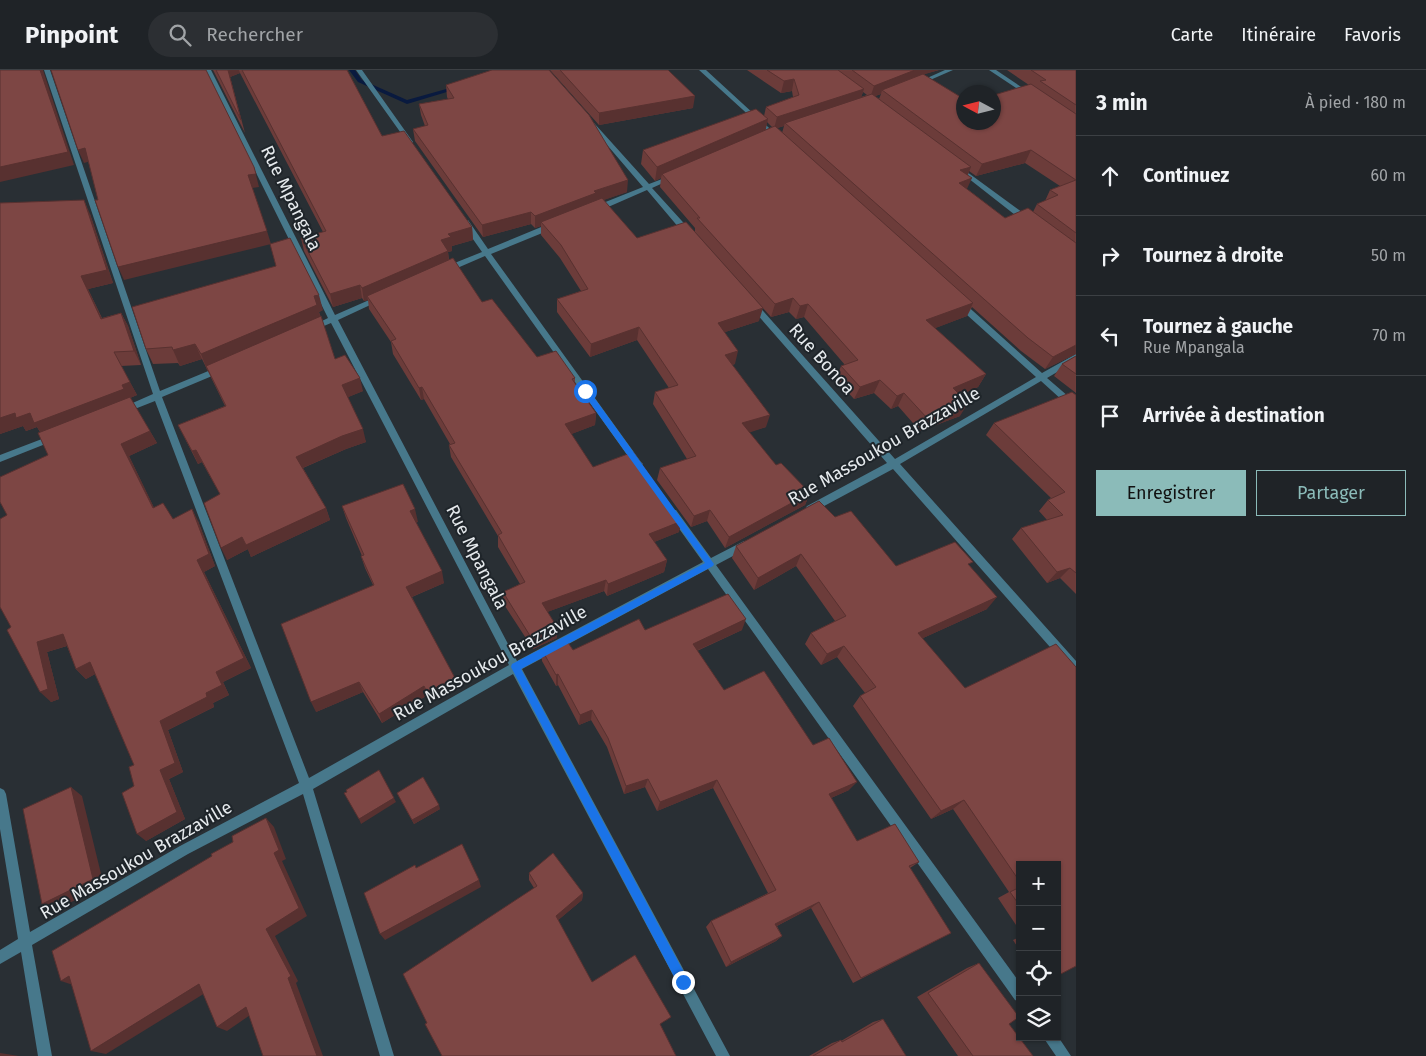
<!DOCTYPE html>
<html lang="fr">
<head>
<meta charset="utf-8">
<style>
  body { margin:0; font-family:"Fira Sans",sans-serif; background:#2c2f33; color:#f1f3f6 }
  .controls { position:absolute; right:15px; bottom:15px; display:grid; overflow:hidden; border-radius:0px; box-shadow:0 1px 4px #0004 }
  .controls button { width:45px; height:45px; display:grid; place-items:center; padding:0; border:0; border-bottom:1px solid #3c4044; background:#1f2327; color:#f1f3f6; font:25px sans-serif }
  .compass { position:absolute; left:956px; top:15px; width:45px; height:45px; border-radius:50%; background:#1f2327; box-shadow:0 1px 4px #0004; rotate:277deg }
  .stop { position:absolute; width:15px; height:15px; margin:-11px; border:4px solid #1a73e8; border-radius:50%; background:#fff }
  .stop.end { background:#1a73e8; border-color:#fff; box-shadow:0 1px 5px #0008 }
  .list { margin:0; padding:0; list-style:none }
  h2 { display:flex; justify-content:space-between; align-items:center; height:65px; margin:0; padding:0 20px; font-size:21px }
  h2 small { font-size:16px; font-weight:400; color:#a1a4a7 }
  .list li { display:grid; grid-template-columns:32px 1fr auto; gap:15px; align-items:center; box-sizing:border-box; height:80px; padding:0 20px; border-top:1px solid #3c4044 }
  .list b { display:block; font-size:19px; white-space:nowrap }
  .list p { margin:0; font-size:16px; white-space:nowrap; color:#a1a4a7 }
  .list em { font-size:16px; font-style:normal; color:#a1a4a7 }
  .actions { display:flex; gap:10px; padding:15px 20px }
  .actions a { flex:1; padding:11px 0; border:1px solid #8bbbb9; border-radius:0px; text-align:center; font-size:18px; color:#8bbbb9 }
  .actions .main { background:#8bbbb9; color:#111 }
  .icon { flex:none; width:28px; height:28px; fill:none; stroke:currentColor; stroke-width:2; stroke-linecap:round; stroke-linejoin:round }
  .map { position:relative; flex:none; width:1076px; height:986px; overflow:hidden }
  header { display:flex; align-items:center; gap:30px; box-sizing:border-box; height:70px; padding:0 25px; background:#1f2327; border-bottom:1px solid #3c4044 }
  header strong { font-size:24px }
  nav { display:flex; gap:28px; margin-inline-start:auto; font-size:18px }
  .search { width:350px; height:45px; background:#2c2f33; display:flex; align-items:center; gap:12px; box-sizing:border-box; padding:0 18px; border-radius:28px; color:#a1a4a7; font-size:19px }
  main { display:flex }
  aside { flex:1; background:#1f2327 }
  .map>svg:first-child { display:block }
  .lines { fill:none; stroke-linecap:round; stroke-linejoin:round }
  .stream { fill:#091a3f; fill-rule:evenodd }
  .street { fill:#47788b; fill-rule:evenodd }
  .wall { fill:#6c3c3a; fill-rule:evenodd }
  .shaded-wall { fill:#583130 }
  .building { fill:#7d4644; stroke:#583130 }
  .route { fill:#1a73e8 }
  .labels { text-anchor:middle; stroke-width:4; stroke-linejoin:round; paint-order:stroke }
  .street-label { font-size:18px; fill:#e6eaed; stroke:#1f252a }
</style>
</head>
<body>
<header>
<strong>Pinpoint</strong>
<div class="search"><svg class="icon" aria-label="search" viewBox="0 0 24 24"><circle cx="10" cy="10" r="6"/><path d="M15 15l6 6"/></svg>Rechercher</div>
<nav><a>Carte</a><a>Itinéraire</a><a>Favoris</a></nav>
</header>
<main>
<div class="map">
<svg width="1076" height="986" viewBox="0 0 1076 986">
  <rect width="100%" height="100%" fill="#292f34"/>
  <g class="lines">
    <path class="stream" d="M349,0H355L362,10L407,30L457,16L460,18L407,34L358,12Z"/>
    <path class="street" d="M44,0H50L160,321L218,297H224L225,299L224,301L162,327L309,708L509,595L331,253L312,261L308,258L328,248L205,0H211L335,245L376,227L379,226L383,229L338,250L517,591L703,492L670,446L668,443L670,440H676L711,488L744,471H750L752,474L750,477L716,495L1020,913V932L1015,930L708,499L522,599L730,986H716L513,604L313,719L394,986H380L303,724L188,784L32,875L52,986H38L21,882L0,894V880L18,869L0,759V718L4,720L6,724L30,862L180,776L299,713L155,331L122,344L118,341L119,339L153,324Z
      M356,0H362L413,72L412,73H408Z
      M699,0H706L779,67V69H775Z
      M945,0H953L921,14L916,13Z
      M989,0H996L1033,25L1028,26Z
      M592,52L594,53L649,114L670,106H674V108L652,118L691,161V165H685L647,120L599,141H593V137L643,117L590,55L589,54Z
      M959,99H963L1030,148V152H1024L959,101Z
      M462,150H468L488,179L551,153H557V157L491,184L641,392L643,394L641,396H635L485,186L448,202H442V198L482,182L461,152Z
      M960,231L963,232L1042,303L1076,284V291L1047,308L1076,333V341L1073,340L1041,311L900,394L1076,591V604L1072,602L893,399L813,442H807L805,439L807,436L887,393L749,235L753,232L756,233L895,389L1036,307L957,236V232Z
      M55,364L58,365L60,367L58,369L0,392V385Z
      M1057,965L1071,986H1056L1043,967H1057Z"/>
  </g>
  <path class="wall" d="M213,0H347L382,66L472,157L473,170L452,176V181L448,182L449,190L482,232L537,287L575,308V313L596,343L595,355L571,364L593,397L679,462L654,472L667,490L664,502L607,526L604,521L547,542L557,557V568L533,579L503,533V522L520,514L498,477V466L451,387L449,375L450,374L424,329L421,330L393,284L391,272L369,239L368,230L364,231L362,228L333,237L304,181L301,168L323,162L240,3L230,7L245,63Z
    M550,0H668L693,38L599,55Z
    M747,0H939L924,4L964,52L1029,15L1007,0H1076V284L1045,299L1021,281L972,237L967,246L935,258L986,304L978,317L960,325V346L920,361L898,336L891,339L874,323L854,329L836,309L841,296L845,295L804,247L796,249L789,242L771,247L695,162V158L660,117L661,108L655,111L641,94L643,80L764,46L766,37L793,27L792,21L781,23ZM863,22L867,25L861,27ZM881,24L879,29L875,26ZM767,52L772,57L765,60ZM784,56L782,63L777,58ZM1025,93L1060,116L1050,120L1045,131L1037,134L1033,142L1005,148L967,119L968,105L969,101L976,106Z
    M446,15L627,122L603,130L637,168L759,251L725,262L735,294L732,295L766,357L749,362L776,395L810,423L805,435L725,478L707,451L691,457L657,410L660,398L687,389L653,334L655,322L669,318L637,270L590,287L557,242V229L581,221L560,188L541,165V156L535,158L531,154L483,167L415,71L413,59L425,56L421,45L419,34L448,29L447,27Z
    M0,133L90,144L113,213L88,219L102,248L121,243L128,256L141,295L121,296L137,325L130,328L157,373L129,386L154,438L173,449L198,451L215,496L204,502L251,598L223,612L229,625L213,633L214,637L168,660L183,702L169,709L185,749L146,771L134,716V695L95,604L86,609L76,599L67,576L47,582L59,629L51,632L11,557L7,445L48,385L40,362L37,357L26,361L23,356L0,364Z
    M323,240L319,242L335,289L363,321L348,327L366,372L346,379L303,398L326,438L330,450L251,487L248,479L227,490L220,424L202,392L198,394L178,355L225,336L202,289L180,296L178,293L153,294L146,279Z
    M1076,286V323L1054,306L1062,294Z
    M1076,325V524L1060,508L1047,513L1012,469L1021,458L1047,450L1039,441L1048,430L1051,428L986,365L994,353Z
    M342,436L418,452H416L444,513L412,527L457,619L429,632L426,626L382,653L363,622L316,642L373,515L365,498L361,486H362L346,448Z
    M835,447L896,496H970L987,539L923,568L1020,795V861L998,828L1009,822L953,739L931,749L853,636L860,626L865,623L837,587L821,595L805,574L811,563L835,551L796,496L754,520L732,488L736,476Z
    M645,560H742L697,581L724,620L813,675L849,720L831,728L857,771L919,792L910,798L951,863L853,913L811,838L777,856L782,866L776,871L726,897L706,857L711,851L768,823L713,718L657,741L645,717L624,724L607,677L591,650L579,655L558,615L556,616L542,591V580H573Z
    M397,723L440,739L414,754Z
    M529,803L583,823L582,830L558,850L592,912L667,951L427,953L534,818L529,810Z
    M1020,867V881L1013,870Z
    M979,893L1009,954L1033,986H958L917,927L967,898Z
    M883,949L906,986H809L832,973L841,970V971L873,952Z"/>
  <path class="shaded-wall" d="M40,0H43L74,95L0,112V97Z
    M228,0H239L240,3L230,7L245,63Z
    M911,0H939L912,8L882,20L881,24L870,28L874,16Z
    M794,9L792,21L781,23L784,11Z
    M864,19L860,31L785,53L784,56L774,59L777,47Z
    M695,26L693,38L599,55V43Z
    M768,49L765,63L662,104L661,108L655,111L657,97Z
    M85,78L91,91L84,93L78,80Z
    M1031,80L1025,93L976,106L982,94Z
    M254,97L259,117L252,118L248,105Z
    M971,97L966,109L960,100Z
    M972,108L966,121L959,113Z
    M628,110L627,122L541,152V156L535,158V146L594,121Z
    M84,130L90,144L113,213L88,219L108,262L101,249L81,206Z
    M531,142V154L483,167L482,155Z
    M472,157L473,170L452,176V181L448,182L449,194L367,226L368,230L364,231L362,218L441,170L448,164Z
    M267,161L271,174L124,210L118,197Z
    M360,215L362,228L333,237L330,224Z
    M319,225L323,240L319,242L321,250L207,300L201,284L314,226Z
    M793,228L789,242L771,247L775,234Z
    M973,233L967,246L920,264L926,250Z
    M808,234L804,247L796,249L800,236Z
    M763,238L759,251L716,265L718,253Z
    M121,243L128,256L141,295L134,281Z
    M639,257L637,270L590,287L591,274Z
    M195,274L202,289L180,296L173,280Z
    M1076,275V284L1045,299L1053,287Z
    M738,281L735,294L722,297L725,285Z
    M986,304L978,317L946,331L953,318Z
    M360,308L363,321L346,328L342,315Z
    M880,310L874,323L854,329L860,317Z
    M130,312L137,325L43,366L37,357L26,361L23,356L0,364V348L15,343L122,315Z
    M422,317L424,329L421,330L419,318Z
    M904,323L898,336L891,339L897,326Z
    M968,333L960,346L920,361L927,348Z
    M596,343L595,355L564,367L565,354Z
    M770,345L766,357L739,366L742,353Z
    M363,359L366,372L346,379L300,399L296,387L342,366Z
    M150,361L157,373L129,386L160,450L153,438L121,374Z
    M196,380L202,392L198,394L192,381Z
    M810,423L805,435L725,478L729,467Z
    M326,438L330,450L251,487L246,475Z
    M192,439L198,451L215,496L204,502L251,598L223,612L229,625L213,633L214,637L168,660L183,702L169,709L185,749L146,771L137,764L160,700V651L206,623L197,490Z
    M415,439L418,452L412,454L410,441Z
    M710,440L707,451L691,457L694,446Z
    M682,451L679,462L647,475L649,464Z
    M242,467L248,479L227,490L221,478Z
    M801,484L796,496L754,520L758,508Z
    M667,490L664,502L607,526L608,514Z
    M1070,498L1060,508L1047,513L1057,502Z
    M442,501L444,513L409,528L406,517Z
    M606,510L604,521L542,544V533Z
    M997,527L987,539L910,574L918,563Z
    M746,549L742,560L689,584L693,574Z
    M557,557V568L533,579L532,569Z
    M63,564L73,574L47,582L59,629L51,632L40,622L37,572Z
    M844,576L837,587L821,595L827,584Z
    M90,592L99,602L86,609L76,599Z
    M558,604V615L556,616V605Z
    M455,608L457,619L429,632L427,622Z
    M359,612L363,622L316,642L311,632Z
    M424,616L426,626L382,653L379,644Z
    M592,640L591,650L579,655L580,645Z
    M648,709L645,717L624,724L626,716Z
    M717,710L713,718L657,741L660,732Z
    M857,712L849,720L822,732L829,724Z
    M71,717L82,726L104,816L55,840L42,834Z
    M394,728L396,732L361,754L359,749Z
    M964,730L953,739L931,749L941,741Z
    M439,735L440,739L414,754L412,750Z
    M266,748L274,757L286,789L282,791L307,846L275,866L298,911L296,913L323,986H317L266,859L274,783Z
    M479,810L481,817L385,870L380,864Z
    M583,823L582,830L556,852V846Z
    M819,832L811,838L769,860L775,854Z
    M782,866L776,871L726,897L731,892Z
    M69,906L76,916L61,911Z
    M199,914L210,920L106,984L91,981Z
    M246,937L256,941L227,961L217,957Z
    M0,983L19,986H0Z"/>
  <path class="building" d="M0,0H40L68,82L0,97Z
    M51,0H206L254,97L256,104L248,105L267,161L118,197L95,130H98L85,78L78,80Z
    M216,0H228L241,50Z
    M242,0H347L382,66L404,61L472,157L448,164L451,167L441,170L448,181L362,218L360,215L330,224L301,168L326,161Z
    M492,0H549L589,45L628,110L594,121L596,123L535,146L531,142L482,155L413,59L428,55L419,34L454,28L446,15Z
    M560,0H668L695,26L599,43Z
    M767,0H838L864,19L777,47L766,37L799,25L794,9L784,11Z
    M852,0H915L874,16Z
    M1031,0H1076V35L1040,11L1046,10Z
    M923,4L964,29V52H994V25L1031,14L1076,44V163L1037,134L1058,125L1050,120L1076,110L1031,80L982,94L882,20Z
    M872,24L971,97L960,100L972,108L959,113L1005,148L1028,138L1076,173V275L1053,287L1028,268L785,53Z
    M756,39L768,49L657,97L643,80Z
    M775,56L973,233L926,250L986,304L953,318L968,333L927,348L904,323L897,326L880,310L860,317L841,296L858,290L808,234L800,236L793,228L775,234L697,148H700L662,104Z
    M602,128L637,168L686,152L763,238L718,253L738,281L725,285L770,345L742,353L776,395L781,393L810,423L729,467L710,440L694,446L660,398L696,386L655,322L678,315L639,257L591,274L557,229L588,219L561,175L541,152Z
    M84,130L107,200L81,206L101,249L121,243L134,281L114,282L130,312L122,315L124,319L34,353L30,343L16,348L15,343L0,348V133Z
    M290,168L319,225L314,226L317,235L201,284L195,274L173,280L172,277L146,279L132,237L276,196L270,174Z
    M453,188L482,232L492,229L537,287L556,281L575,308L572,309L596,343L565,354L593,397L633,382L682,451L649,464L667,490L608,514L606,510L542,533L557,557L532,569L503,522L525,512L498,465L502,463L449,375L455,373L422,317L419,318L391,271L396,269L367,226Z
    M321,246L335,289L345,285L360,308L342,315L363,359L342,366L296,387L326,438L246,475L242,467L221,478L204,433L220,424L196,380L192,381L178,355L226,336L206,296Z
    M1076,286V304L1062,294Z
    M1072,322L1076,325V503L1070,498L1057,502L1021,458L1063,445L1048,430L1065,422L994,353Z
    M130,327L150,361L121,374L153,438L163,433L173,449L192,439L209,484L197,490L244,588L216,602L222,615L206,623L207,627L160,651L175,693L160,700L177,742L137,764L122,723L134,716L129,697L134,695L90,592L76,599L63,564L37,572L48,619L40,622L7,560L11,557L0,537V449L7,445L0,432V407L48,385L38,363Z
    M403,414L415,439L410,441L442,501L406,517L455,608L427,622L424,616L379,644L359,612L311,632L281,554L374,515L361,486L364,485L342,436Z
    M819,431L835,447L851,441L896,496L955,472L973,492L968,494L997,527L918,563L965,618L1056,574L1076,597V896L1057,906V795H1020V812L964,730L941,741L860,626L876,617L844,576L827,584L811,563L846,546L801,484L758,508L736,476Z
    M728,524L746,549L693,574L724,620L764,601L813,675L829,668L857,712L829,724L857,771L895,754L919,792L909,796L951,863L861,908L819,832L775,854L782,866L731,892L711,851L776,820L717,710L660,732L648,709L626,716L608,668L592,640L580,645L558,604L556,605L542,580L565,568L573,580L639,549L645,560Z
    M379,700L394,728L359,749L344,723L347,722L346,720Z
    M423,707L439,735L412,750L397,723Z
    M71,717L93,809L42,834L23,739Z
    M266,748L279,780L274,783L299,838L266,859L291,906L288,908L317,986H263L246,937L217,957L199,914L91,981L69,906L61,911L52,881L212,786L211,784L233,772L232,766Z
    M462,774L479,810L380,864L364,823L415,795L416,798Z
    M553,783L583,823L556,846L592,912L635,885L671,947L660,954L676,986H442L425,954L427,953L403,904L537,816L529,803Z
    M1020,817V836L1010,822Z
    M979,893L1019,947L1009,954L1033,986H973L928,923Z
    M883,949L906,986H813L841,970L842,972Z"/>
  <path class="route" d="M583,319H588L714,494L713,496L521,599L687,908L688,912L687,916L683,917L679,916L511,597L512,594L705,493L583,323Z"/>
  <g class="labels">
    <g class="street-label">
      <text transform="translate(291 128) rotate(64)" y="6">Rue Mpangala</text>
      <text transform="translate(822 289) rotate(48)" y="6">Rue Bonoa</text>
      <text transform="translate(884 376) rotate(-30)" y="6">Rue Massoukou Brazzaville</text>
      <text transform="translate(477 487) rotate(63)" y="6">Rue Mpangala</text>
      <text transform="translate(490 593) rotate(-29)" y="6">Rue Massoukou Brazzaville</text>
      <text transform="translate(136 790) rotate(-30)" y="6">Rue Massoukou Brazzaville</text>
    </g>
  </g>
</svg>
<div class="controls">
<button>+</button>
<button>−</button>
<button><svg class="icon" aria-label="locate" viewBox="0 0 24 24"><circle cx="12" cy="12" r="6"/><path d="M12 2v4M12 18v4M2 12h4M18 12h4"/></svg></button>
<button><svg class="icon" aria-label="layers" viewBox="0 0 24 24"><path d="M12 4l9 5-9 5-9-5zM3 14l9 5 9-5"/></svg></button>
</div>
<svg class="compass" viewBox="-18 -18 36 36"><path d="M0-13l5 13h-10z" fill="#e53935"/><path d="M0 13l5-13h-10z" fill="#a1a4a7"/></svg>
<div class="stop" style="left:585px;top:321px"></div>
<div class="stop end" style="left:683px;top:912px"></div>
</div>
<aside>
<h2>3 min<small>À pied · 180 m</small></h2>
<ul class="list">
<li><svg class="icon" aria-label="ahead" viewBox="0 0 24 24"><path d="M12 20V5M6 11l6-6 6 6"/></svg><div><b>Continuez</b></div><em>60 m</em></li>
<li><svg class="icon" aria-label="right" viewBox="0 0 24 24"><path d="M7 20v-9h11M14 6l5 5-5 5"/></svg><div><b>Tournez à droite</b></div><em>50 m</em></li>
<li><svg class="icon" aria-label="left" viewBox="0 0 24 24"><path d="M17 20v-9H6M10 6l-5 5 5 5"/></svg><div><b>Tournez à gauche</b><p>Rue Mpangala</p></div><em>70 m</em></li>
<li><svg class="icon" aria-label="arrive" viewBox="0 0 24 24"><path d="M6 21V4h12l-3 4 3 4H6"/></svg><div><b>Arrivée à destination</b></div></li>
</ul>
<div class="actions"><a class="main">Enregistrer</a><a>Partager</a></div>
</aside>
</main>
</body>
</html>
